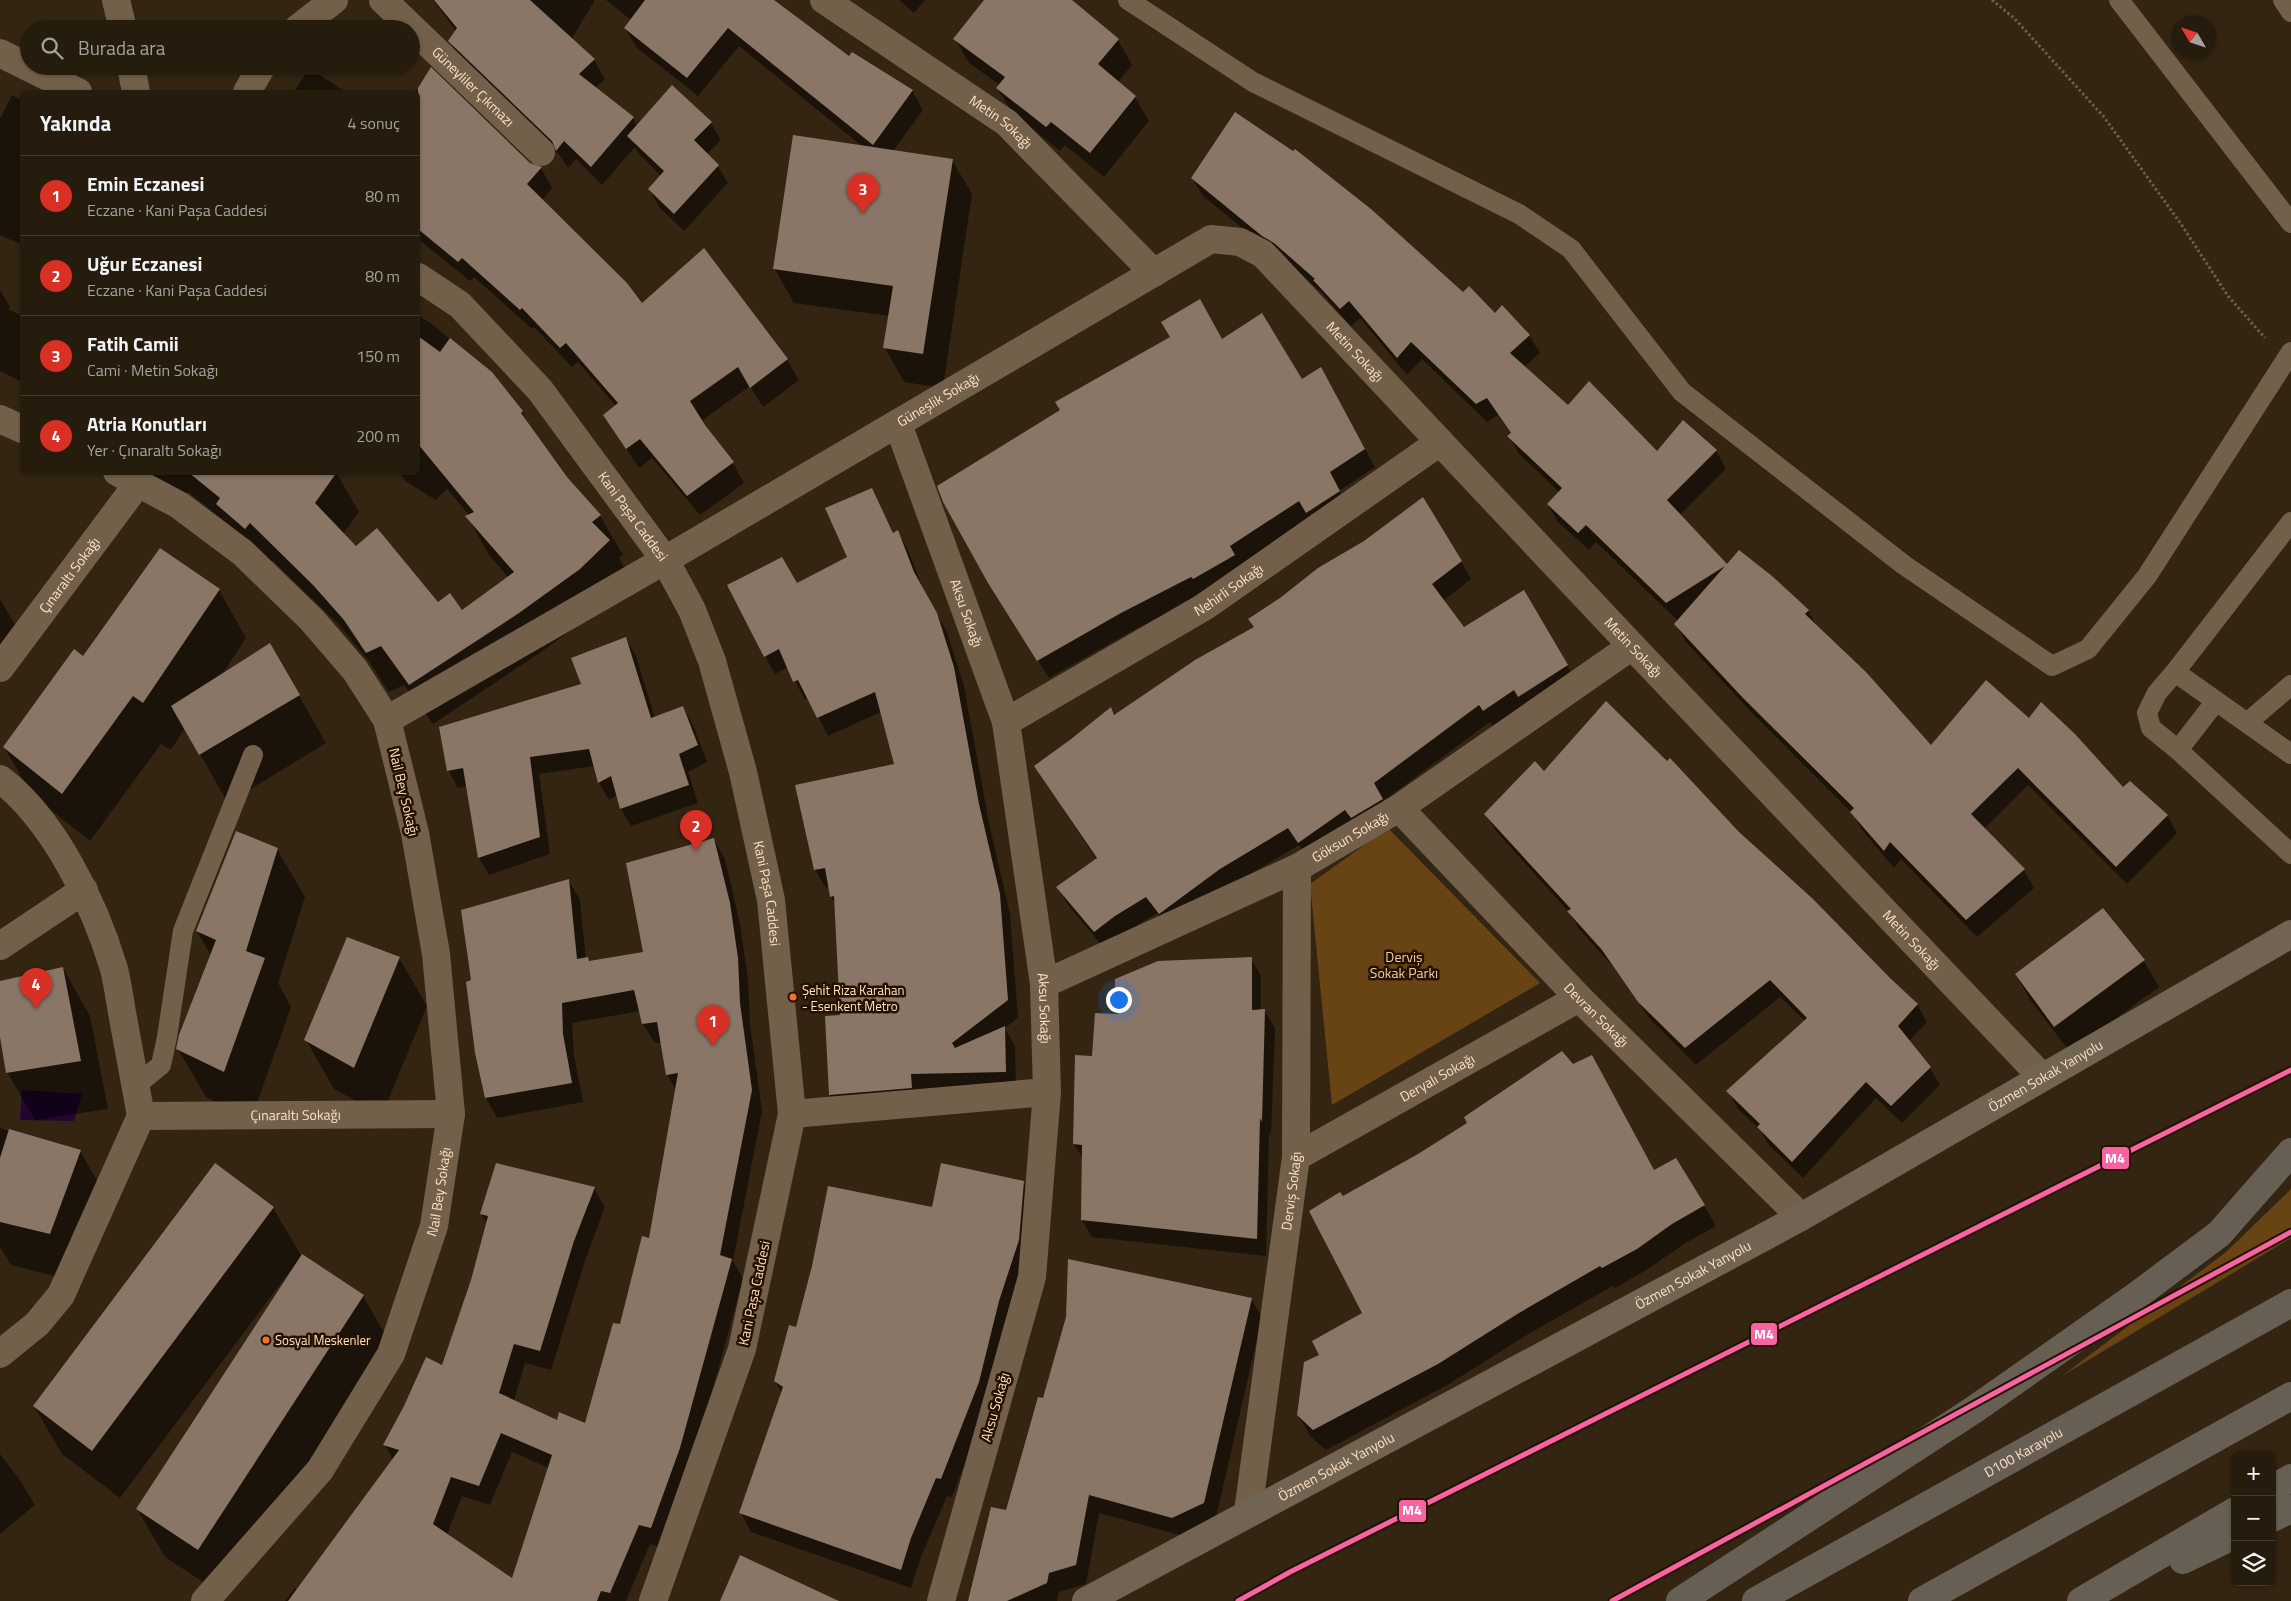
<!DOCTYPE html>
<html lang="tr">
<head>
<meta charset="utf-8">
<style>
  body { margin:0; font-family:"Titillium Web",sans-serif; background:#2e2517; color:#f1f3f6 }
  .controls { position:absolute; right:15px; bottom:15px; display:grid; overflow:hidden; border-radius:8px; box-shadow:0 1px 4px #0004 }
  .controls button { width:45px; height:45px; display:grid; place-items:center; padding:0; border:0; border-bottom:1px solid #423a2e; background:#261c0e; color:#f1f3f6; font:25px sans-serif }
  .compass { position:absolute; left:2171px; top:15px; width:45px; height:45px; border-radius:50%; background:#261c0e; box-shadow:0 1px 4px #0004; rotate:309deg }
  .you { position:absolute; left:1118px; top:999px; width:18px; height:18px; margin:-12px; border:4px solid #fff; border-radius:50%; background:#1a73e8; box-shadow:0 0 0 8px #1a73e833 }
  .badge { display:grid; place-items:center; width:32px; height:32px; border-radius:50%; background:#d93025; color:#fff; font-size:16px; font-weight:700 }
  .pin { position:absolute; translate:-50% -41px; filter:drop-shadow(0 1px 2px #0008) }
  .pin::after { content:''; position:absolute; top:26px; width:18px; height:15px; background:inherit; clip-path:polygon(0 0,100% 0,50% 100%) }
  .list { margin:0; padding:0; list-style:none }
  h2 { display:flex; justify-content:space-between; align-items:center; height:65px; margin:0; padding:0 20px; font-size:21px }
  h2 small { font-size:16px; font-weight:400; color:#a4a19e }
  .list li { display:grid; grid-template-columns:32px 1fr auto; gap:15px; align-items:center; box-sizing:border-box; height:80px; padding:0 20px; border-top:1px solid #423a2e }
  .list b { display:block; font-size:19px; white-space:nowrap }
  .list p { margin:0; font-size:16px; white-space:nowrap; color:#a4a19e }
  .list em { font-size:16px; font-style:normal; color:#a4a19e }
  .icon { flex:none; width:28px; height:28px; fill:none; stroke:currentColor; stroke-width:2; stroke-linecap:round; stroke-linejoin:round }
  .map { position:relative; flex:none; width:2291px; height:1601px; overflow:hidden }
  .search { position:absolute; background:#261c0e; box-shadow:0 1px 4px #0004; left:20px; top:20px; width:400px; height:55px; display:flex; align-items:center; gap:12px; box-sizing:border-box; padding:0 18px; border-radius:28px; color:#a4a19e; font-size:19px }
  .panel { position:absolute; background:#261c0e; box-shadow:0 1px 4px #0004; left:20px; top:90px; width:400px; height:385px; border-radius:8px }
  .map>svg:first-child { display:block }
  .green { fill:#684415 }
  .water { fill:#230530 }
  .shadow { fill:#0007; fill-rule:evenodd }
  .building { fill:#8a7667; fill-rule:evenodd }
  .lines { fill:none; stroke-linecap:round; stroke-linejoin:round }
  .path { stroke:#6c5e4c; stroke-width:3; stroke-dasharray:2.5 2.5; stroke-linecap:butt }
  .service { stroke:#72604b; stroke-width:20 }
  .minor { stroke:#72604b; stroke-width:28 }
  .tertiary { stroke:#72604b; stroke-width:28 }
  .secondary { stroke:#716453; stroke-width:28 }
  .trunk { stroke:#685f54; stroke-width:28 }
  .metro-1-casing { stroke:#251100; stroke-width:9 }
  .metro-1 { stroke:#f863a4; stroke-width:5 }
  .bus-dot { fill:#f46f30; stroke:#251100; stroke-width:2 }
  .labels { text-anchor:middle; stroke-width:5; stroke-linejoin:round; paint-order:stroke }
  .bus-label { font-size:13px; fill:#fee1c3; stroke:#251100; text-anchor:start }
  .street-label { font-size:14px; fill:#fee1c3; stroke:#251100 }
  .park-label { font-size:14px; fill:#f4cca0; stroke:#251100 }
  .line-badge { stroke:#251100; stroke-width:2 }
  .badge-label { font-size:14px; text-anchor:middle; font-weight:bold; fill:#fff }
</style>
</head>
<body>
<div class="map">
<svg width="2291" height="1601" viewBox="0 0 2291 1601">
  <rect width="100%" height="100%" fill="#332512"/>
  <path class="green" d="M1388,828L1540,983L1332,1105L1310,884Z
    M2291,1189V1238L2062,1376L2226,1252Z"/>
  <path class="water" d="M22,1090L82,1094L74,1121L20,1120Z"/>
  <path class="shadow" d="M433,0H595L571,40L594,60L605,79L595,88L633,118L637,126L711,123L721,140L707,154L718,166L728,183L684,231L659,207L649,189L661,176L639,154L635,147L602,185L576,159L568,168L561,157L461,60L450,41L456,31Z
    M606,0H771L849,58L912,90L923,110L893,151L952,160L972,194L943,388L904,382L885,348L889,316L794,303L774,268L863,147L739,46L698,96L636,47L625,28L631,20Z
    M899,0H925L914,13Z
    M986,0H1070L1118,40L1132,65L1118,82L1135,97L1149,121L1104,177L1065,145L1060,151L1012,112L997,88L1000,85L969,63L955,39Z
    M309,68L346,92H294Z
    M431,69L530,164L541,168L552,188L542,200L642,304L704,250L787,360L799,380L763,407L750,386L701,421L733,463L744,483L700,515L652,458L639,468L604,415L616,406L578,362L572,367L534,327L532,329L474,277L470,281L418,239V92H416Z
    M12,95L22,100V245L0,235V119Z
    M1192,178L1463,294L1529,335L1540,353L1524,367L1568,407L1657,453L1716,451L1726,469L1680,515L1727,566L1771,577L1808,611L1818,628L1931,746L2029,720L2123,789L2167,815L2177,833L2127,884L2028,785L1984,829L2024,870L2034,888L1977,937L1901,859L1894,868L1862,830L1853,814L1755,716L1686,642L1676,624L1678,621L1596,542L1589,550L1558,522L1548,505L1559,492L1519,454L1509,436L1511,434L1498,415L1487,422L1422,359L1407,375L1360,318L1351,326L1321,292L1286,261L1274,254L1203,196Z
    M0,290L10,307L8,309L22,316V382L0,371Z
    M418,315L432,324L491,373L522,412L535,435L566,478L600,516L623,555L619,558L631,580L602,608L541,652L433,724L404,685L389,692L368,660L338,624L273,561L268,567L240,543L231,526L188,492L180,503L144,472H336L359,512L343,534L356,548L438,604L462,612L508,577L489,555L467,516L469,515L447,489L436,500L405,481L400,472H418Z
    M1222,341L1302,381L1331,387L1375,467L1339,491L1349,510L1310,518L1240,565L1244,574L1132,631L1049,678L989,583Z
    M872,489L894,534L898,532L908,550L924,591L947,632L964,686L989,823L1010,914L1018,1018L1005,1028L1015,1046L1016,1090L841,1113L830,1095L842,1016L836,905L831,897L829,887L826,888L815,870L895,765L881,712L828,736L808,698L805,700L788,667L775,674L765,656L796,584L849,557Z
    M1461,561L1471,579L1443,601L1463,629L1524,592L1577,683L1494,728L1490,722L1383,801L1392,817L1309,860L1299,845L1230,886L1169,931L1157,913L1125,933L1105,949L1068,905L1058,888L1097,860L1035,766L1111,708L1115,715Z
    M219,590L246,638L221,676L270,645L326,743L228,803L185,728L171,750L161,744L90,841L32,795L4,747L83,658Z
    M0,599L27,645L0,672Z
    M626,639L636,656L655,718L683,708L693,725L707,762L688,772L698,803L631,826L621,809L617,795L609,800L599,783L595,766L539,774L550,854L489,875L479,858L467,786L458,788L448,770L583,685Z
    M1544,773L1738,833L1917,1004L1927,1022L1909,1041L1930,1068L1940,1085L1902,1123L1876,1098L1803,1178L1769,1145L1760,1130L1738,1109L1728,1091L1805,1021L1780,997L1696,1065L1650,1019L1614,968L1579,929L1569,912L1496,831L1486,814Z
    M714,839L725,859L740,924L748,979L750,1024L762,1111L733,1261L743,1279L691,1468L662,1547L650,1544L626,1601H285L295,1588L298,1590L393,1460L385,1445L443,1367L472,1280L487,1224L481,1213L594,1188L605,1207L585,1261L551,1370L525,1363L514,1401L557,1422L586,1424L650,1240L676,1090L667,1075L662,1043H655L643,1024L640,1011L572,1023L574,1055L583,1102L497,1118L486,1098L476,1053L472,981L569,881L580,900L586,959L588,958L590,962L644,953ZM512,1452L549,1468L513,1580L447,1535L462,1496L490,1505Z
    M277,849L305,897L278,983L291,1007L251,1120L206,1097L178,1049L211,956L197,931Z
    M2102,909L2144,961L2159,987L2070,1052L2031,1001L2016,975Z
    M399,958L427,1006L382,1115L334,1089L306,1040Z
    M1251,959L1261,976V1011H1265L1275,1028L1271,1136L1269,1132L1266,1256L1092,1237L1082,1220L1083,1159L1074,1144L1093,1057L1120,1015Z
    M63,968L90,1016L108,1109L35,1120L7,1072L0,1029V982Z
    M0,1128L80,1151L108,1199L78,1282L11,1265L0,1247Z
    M215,1165L273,1208L302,1257L363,1296L391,1344L226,1597L165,1557L137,1509L292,1272L290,1271L120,1498L62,1454L34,1406Z
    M1654,1171L1704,1205L1716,1226L1684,1244L1648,1269L1615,1288L1613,1286L1530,1333L1449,1384L1326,1450L1310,1436L1298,1415L1321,1356L1363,1313L1342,1198Z
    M1023,1182L1034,1201L1029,1259L989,1400L952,1497L947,1496L921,1557L911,1588L751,1532L741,1513L782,1394L775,1381L797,1328L933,1208Z
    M1251,1299L1262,1317L1215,1522L1183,1536L1099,1513L1086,1584L1059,1592L1057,1601H969L1007,1511L1044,1400Z
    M0,1454L20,1480L35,1505L0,1534Z"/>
  <path class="building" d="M434,0H530L595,59L579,74L634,117L591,167L564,141L556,151L552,141L448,41L457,28Z
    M645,0H774L849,56L852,52L913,90L873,145L728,28L687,78L624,28Z
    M984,0H1072L1119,39L1098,64L1136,96L1090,153L1051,122L1046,127L996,88L1005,77L953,39Z
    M431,67L530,163L542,167L527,184L627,283L642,303L704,248L788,359L750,388L738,367L690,401L705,425L734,462L687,496L640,439L626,449L603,415L618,403L566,343L560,348L522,308L520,310L462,258L458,262L418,229V88Z
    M672,85L712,122L694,140L719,165L674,214L648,189L664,171L627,136Z
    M1235,112L1293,151L1295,149L1371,209L1463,292L1469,286L1495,313L1502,305L1530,335L1510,353L1568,405L1589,381L1657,451L1683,420L1717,450L1667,500L1727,564L1739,550L1772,576L1809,610L1805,614L1866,672L1931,745L1986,680L2029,718L2041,702L2075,734L2123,787L2130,781L2168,815L2116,867L2018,768L1971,814L2025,869L1966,920L1890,842L1884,851L1850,812L1854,808L1743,698L1674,624L1725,566L1666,603L1586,525L1578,533L1547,504L1562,488L1507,436L1511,433L1487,398L1476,404L1411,342L1397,358L1349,301L1340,309L1313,280L1315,279L1274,243L1262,236L1191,178Z
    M793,135L953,159L923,354L883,348L893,286L773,269Z
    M1200,299L1222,339L1262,313L1302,379L1321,367L1365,449L1330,472L1340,491L1306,513L1299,501L1230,546L1235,555L1193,579L1191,577L1121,613L1037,661L988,583L943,502L937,486L1060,410L1055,402L1170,337L1161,322Z
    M418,336L440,352L450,338L492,372L523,411L521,413L567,477L601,515L592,522L610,540L580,569L519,613L409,685L381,646L366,653L344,620L313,585L250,523L245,529L216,504L220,498L188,472H337L315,503L356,546L377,528L438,602L450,593L462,610L514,572L465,516L474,512L418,444Z
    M872,488L893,533L898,530L914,572L937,613L954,667L979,804L1000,894L1008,1000L952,1043L955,1048L1005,1026L1006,1072L911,1074L912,1088L829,1095L825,1016L840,1015L834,896L830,897L825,868L814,870L795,785L894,764L875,692L817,718L798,680L793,682L779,649L764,657L727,585L782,557L797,583L847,557L825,508Z
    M1423,497L1462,561L1432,584L1464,627L1524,590L1568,665L1518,697L1514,690L1483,711L1479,705L1374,783L1383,799L1351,818L1345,810L1298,843L1288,828L1220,869L1159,914L1146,897L1115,916L1094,932L1056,887L1097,858L1034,766L1071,739L1111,707L1114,715L1195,660L1254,627L1248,619L1280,598L1318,568L1364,541Z
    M160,548L220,589L143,703L133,696L62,794L3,747L74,649L83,656Z
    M626,637L651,718L683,706L698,745L679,754L689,785L620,809L611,776L598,783L589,749L530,757L540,837L478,858L463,768L447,771L439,727L581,684L571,658Z
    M270,643L300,695L199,755L171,706Z
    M1606,701L1667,761L1670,758L1739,832L1813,899L1890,978L1918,1004L1898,1026L1931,1067L1891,1106L1866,1082L1792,1162L1757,1127L1760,1124L1726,1091L1807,1018L1770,980L1685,1048L1638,1002L1602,950L1567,911L1571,909L1484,814L1535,761L1544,771Z
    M236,831L278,848L246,951L265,958L224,1072L176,1049L179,1035L216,940L196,931Z
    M714,838L730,903L738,958L740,1003L752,1090L720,1255L732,1259L680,1448L651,1528L639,1525L610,1593L601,1591L597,1601H288L399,1450L383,1445L404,1406L426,1357L442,1365L471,1280L488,1216L480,1214L496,1163L595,1187L574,1241L540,1351L514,1344L499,1393L557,1420L559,1412L585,1423L613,1323L620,1324L642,1236L649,1238L678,1073L666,1075L657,1022L642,1024L634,990L562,1003L563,1034L572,1083L485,1098L475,1053L466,982L471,980L461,910L569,879L577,959L588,957L589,961L643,952L626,863ZM501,1433L552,1455L512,1578L433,1524L451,1477L479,1486Z
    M2103,908L2145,960L2054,1027L2015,974Z
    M347,937L400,957L354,1068L304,1040Z
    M1252,957V1010L1265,1009L1262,1122L1260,1118L1257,1239L1081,1220L1082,1145L1073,1144L1075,1055L1092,1056L1095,1013L1118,1014L1115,1003V979L1158,961Z
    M63,967L81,1061L6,1073L0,1037V981Z
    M1562,1051L1573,1064L1592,1055L1654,1170L1676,1158L1705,1205L1672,1224L1637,1249L1602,1268L1600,1266L1519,1313L1438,1364L1313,1430L1297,1415L1304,1362L1319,1355L1312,1341L1362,1313L1309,1211L1340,1192L1343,1196L1418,1154L1467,1123L1464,1117Z
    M9,1129L81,1150L50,1234L0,1222V1158Z
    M215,1163L274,1207L92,1451L33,1406Z
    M941,1163L1024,1181L1019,1240L999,1301L979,1382L941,1479L936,1478L911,1538L901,1570L739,1513L783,1387L774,1381L789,1325L796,1327L812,1266L828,1186L932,1207Z
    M302,1254L364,1295L198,1550L136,1509Z
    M1068,1259L1252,1298L1204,1503L1172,1518L1089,1495L1076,1565L1049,1573L1047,1583L1007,1601H968L991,1507L1006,1510L1038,1397L1043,1398L1066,1317Z
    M740,1555L839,1601H720Z"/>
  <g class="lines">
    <path class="path" d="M1992,0L2014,18L2104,117L2181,224L2228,296L2265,338"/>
    <path class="service" d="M1128,0L1253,82L1519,214L1571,249L1682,392L1904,565L2052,666L2088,649L2147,576L2291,352
      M2119,0L2291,223
      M2283,0L2291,12
      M2291,522L2175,672L2157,693L2147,713L2151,728L2178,750L2291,854
      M2175,672L2291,754
      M2248,722L2291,685
      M2178,750L2216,701
      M135,1082L144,1079L161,1065L167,1037L183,931L253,755"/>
    <g class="minor">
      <path d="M116,0L123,29"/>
      <path id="s1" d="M383,0L541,152"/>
      <path id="s2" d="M824,0L1007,123L1154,273"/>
      <path d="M297,29L334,0"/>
      <path d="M131,66L136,92"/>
      <path d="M247,92L262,66"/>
      <path d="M0,419L22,429"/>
      <path id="s3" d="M898,424L1006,722L1044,984L1047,1092L1032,1277L941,1601"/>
      <path d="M117,472L179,505L243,553L312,620L355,670L387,720"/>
      <path id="s4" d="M0,668L139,482"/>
      <path id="s5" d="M1006,722L1204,607L1440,442"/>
      <path d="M0,779C54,820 95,905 114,969C118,985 120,1002 123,1018C129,1051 135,1083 141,1116"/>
      <path id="s6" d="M1399,808L1579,998L1801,1217"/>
      <path d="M0,946L84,890"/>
      <path id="s7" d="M1044,984L1297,868L1399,808L1632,646"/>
      <path d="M792,1114L1047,1092"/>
      <path id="s8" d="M1296,1157L1579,998"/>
      <path id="s9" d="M0,1354L37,1324L61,1295L141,1116L451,1114"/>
      <path id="s10" d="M1248,1512L1296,1157L1297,868"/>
      <path id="s11" d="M205,1601L320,1470L391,1354L434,1226L451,1114L436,954L415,833L387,720L665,560L1211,239L1240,242L1263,254L1632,646L2042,1077"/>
    </g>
    <g class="tertiary">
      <path d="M0,53L78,92"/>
      <path id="s12" d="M418,277L460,305L540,390L665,560L692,610L712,661L743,772L771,900L792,1114L742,1349L653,1601"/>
    </g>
    <path class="secondary" id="s13" d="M1086,1601L1801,1217L2291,934"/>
    <g class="trunk">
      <path d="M2272,1489L2291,1478"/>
      <path d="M2272,1518L2291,1509"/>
      <path d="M2183,1560L2235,1535"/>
      <path d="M1680,1601L1975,1409L2136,1296L2219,1234L2291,1152"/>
      <path id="s14" d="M1756,1601L2291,1303"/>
      <path d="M1922,1601L2291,1396"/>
      <path d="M2081,1601L2235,1511"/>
    </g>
    <g class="metro-1-casing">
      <path id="metro-1" d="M1238,1601L1290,1572L2291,1070
        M1612,1601L2291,1232"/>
    </g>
    <use href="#metro-1" class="metro-1"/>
  </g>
  <g class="bus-dot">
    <circle cx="793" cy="997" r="4.5"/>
    <circle cx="266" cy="1340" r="4.5"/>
  </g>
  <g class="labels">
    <g class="bus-label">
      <text x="802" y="995">Şehi̇t Riza Karahan<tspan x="802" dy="16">- Esenkent Metro</tspan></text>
      <text x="275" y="1345">Sosyal Meskenler</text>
    </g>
    <g class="street-label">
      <text dy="5" stroke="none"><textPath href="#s1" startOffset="125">Güneyliler Çıkmazı</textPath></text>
      <text dy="5" stroke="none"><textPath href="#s2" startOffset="215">Metin Sokağı</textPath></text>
      <text dy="5" stroke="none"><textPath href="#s11" startOffset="2102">Metin Sokağı</textPath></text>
      <text dy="5" stroke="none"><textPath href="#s11" startOffset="1596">Güneşlik Sokağı</textPath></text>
      <text dy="5" stroke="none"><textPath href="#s12" startOffset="324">Kani Paşa Caddesi</textPath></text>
      <text dy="5" stroke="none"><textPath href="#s4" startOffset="116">Çınaraltı Sokağı</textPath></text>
      <text dy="5" stroke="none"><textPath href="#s5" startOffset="259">Nehirli Sokağı</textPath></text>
      <text dy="5" stroke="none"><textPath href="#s3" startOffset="201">Aksu Sokağı</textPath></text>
      <text dy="5" stroke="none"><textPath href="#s11" startOffset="2508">Metin Sokağı</textPath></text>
      <text transform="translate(404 792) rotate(77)" y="5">Nail Bey Sokağı</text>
      <text dy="5" stroke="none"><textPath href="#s7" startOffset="340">Göksun Sokağı</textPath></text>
      <text dy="5" stroke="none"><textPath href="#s12" startOffset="729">Kani Paşa Caddesi</textPath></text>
      <text dy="5" stroke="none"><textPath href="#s11" startOffset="2912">Metin Sokağı</textPath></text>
      <text dy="5" stroke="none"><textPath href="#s3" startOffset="606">Aksu Sokağı</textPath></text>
      <text dy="5" stroke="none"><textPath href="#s6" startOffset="286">Devran Sokağı</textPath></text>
      <text dy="5" stroke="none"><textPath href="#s13" startOffset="1094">Özmen Sokak Yanyolu</textPath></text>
      <text dy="5" stroke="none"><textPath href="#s8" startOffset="162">Deryalı Sokağı</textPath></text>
      <text dy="5" stroke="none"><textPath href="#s9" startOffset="436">Çınaraltı Sokağı</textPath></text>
      <text dy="5" stroke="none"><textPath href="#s11" startOffset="480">Nail Bey Sokağı</textPath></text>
      <text dy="5" stroke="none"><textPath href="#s10" startOffset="324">Derviş Sokağı</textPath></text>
      <text dy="5" stroke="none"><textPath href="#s13" startOffset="689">Özmen Sokak Yanyolu</textPath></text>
      <text transform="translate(754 1293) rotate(-78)" y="5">Kani Paşa Caddesi</text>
      <text transform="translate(995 1407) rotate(-74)" y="5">Aksu Sokağı</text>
      <text dy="5" stroke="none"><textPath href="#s14" startOffset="306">D100 Karayolu</textPath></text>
      <text dy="5" stroke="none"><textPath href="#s13" startOffset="284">Özmen Sokak Yanyolu</textPath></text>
    </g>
    <g class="park-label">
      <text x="1404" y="962">Derviş<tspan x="1404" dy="16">Sokak Parkı</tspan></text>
    </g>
  </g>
  <g class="line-badge">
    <rect x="2101" y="1146" width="29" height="24" rx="5" fill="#f863a4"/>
    <rect x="1750" y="1322" width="28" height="24" rx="5" fill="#f863a4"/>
    <rect x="1398" y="1499" width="29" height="24" rx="5" fill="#f863a4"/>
  </g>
  <g class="badge-label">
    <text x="2115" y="1163">M4</text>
    <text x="1764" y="1339">M4</text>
    <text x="1412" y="1515">M4</text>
  </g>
</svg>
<div class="controls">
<button>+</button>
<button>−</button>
<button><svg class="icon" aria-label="layers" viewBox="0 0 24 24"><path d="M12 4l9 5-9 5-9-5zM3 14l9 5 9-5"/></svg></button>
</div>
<svg class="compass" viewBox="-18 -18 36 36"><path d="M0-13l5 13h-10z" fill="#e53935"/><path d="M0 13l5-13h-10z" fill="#a4a19e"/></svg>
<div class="you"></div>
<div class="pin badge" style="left:713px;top:1046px">1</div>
<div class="pin badge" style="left:696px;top:851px">2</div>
<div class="pin badge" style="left:863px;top:214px">3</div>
<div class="pin badge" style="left:36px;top:1009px">4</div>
<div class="search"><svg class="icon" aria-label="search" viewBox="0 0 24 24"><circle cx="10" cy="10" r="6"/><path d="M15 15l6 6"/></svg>Burada ara</div>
<section class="panel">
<h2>Yakında<small>4 sonuç</small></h2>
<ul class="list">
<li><span class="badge">1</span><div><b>Emin Eczanesi</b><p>Eczane · Kani Paşa Caddesi</p></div><em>80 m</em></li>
<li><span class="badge">2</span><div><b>Uğur Eczanesi</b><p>Eczane · Kani Paşa Caddesi</p></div><em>80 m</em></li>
<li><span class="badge">3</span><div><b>Fatih Camii</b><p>Cami · Metin Sokağı</p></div><em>150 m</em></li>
<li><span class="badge">4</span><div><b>Atria Konutları</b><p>Yer · Çınaraltı Sokağı</p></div><em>200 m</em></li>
</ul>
</section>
</div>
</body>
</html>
